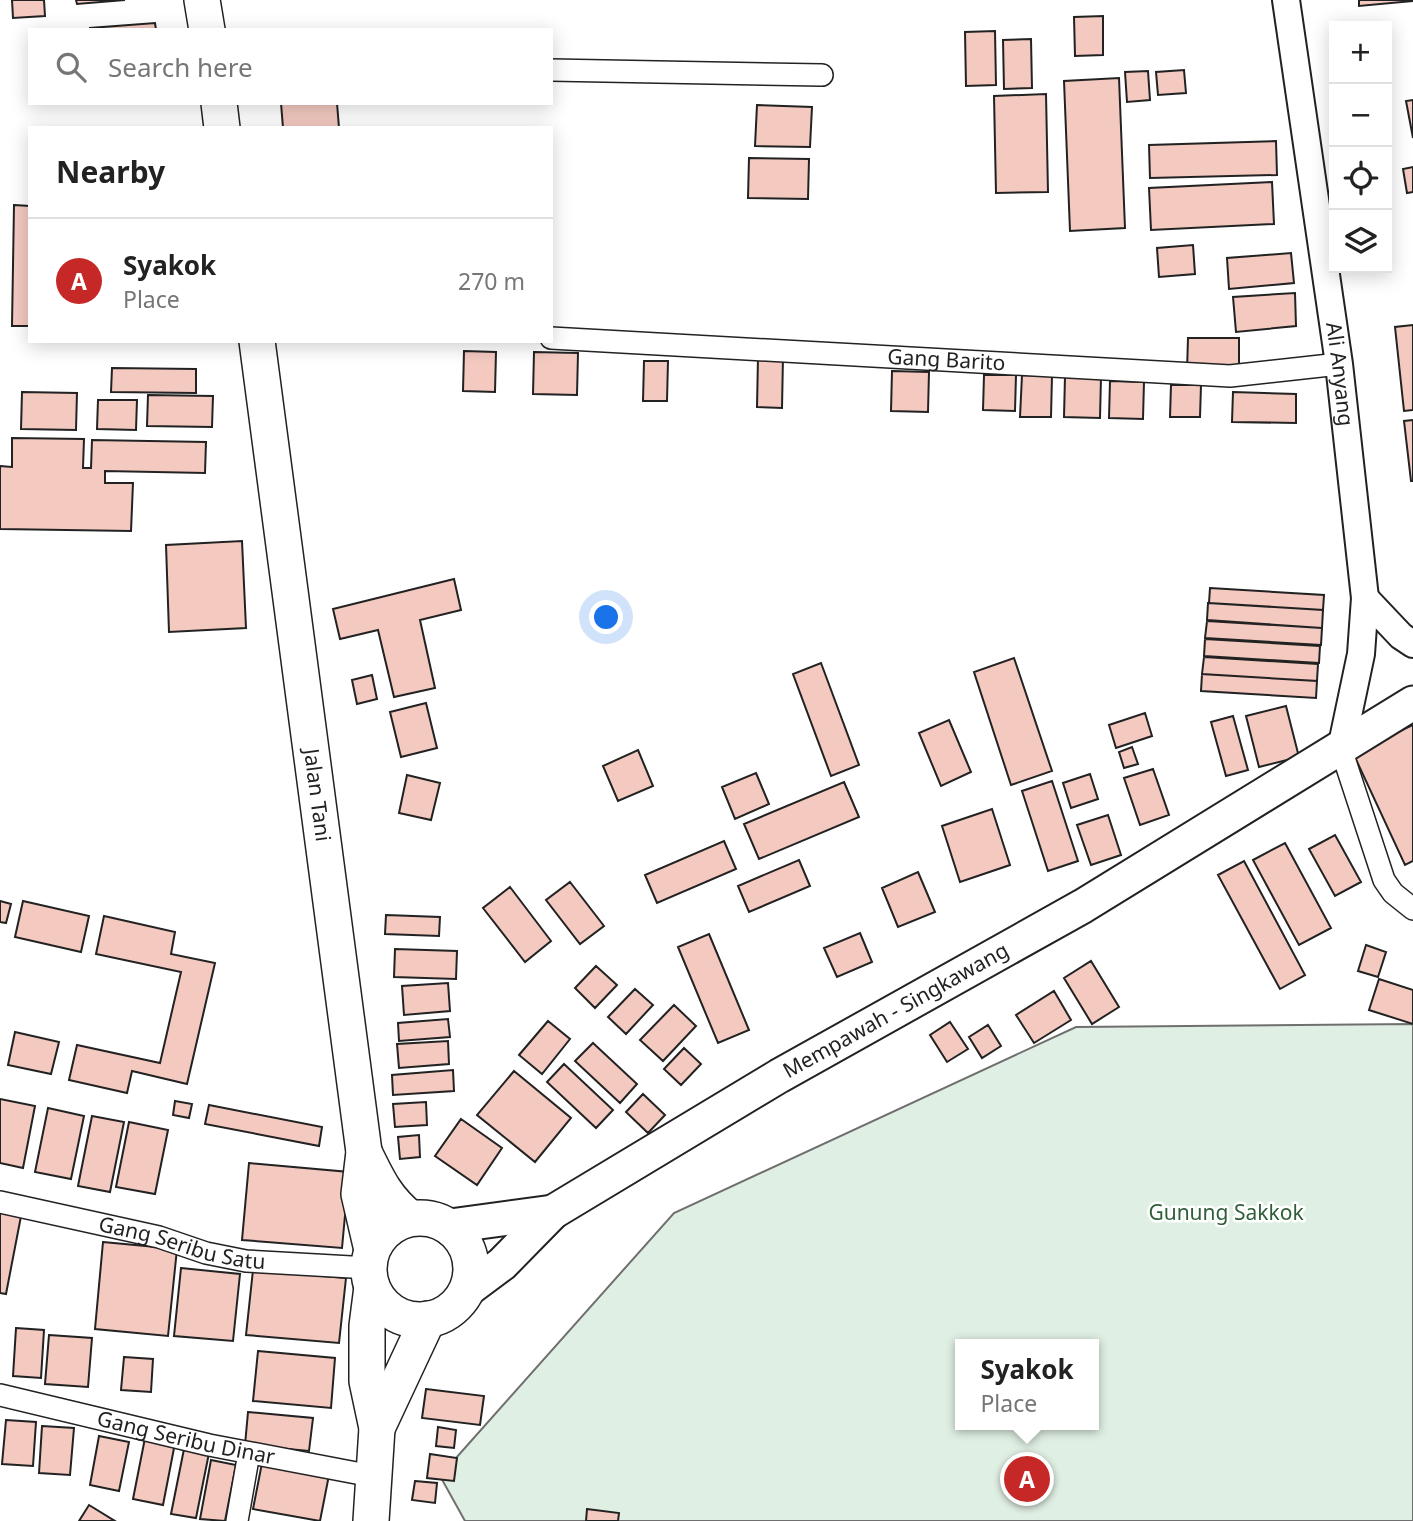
<!DOCTYPE html>
<html lang="en">
<head>
<meta charset="utf-8">
<style>
  body { margin:0; font-family:"Noto Sans",sans-serif; background:#f2f2f2; color:#222 }
  .controls { position:absolute; right:21px; top:21px; display:grid; overflow:hidden; border-radius:0px; box-shadow:0 4px 18px #0003 }
  .controls button { width:63px; height:63px; display:grid; place-items:center; padding:0; border:0; border-bottom:2px solid #e0e0e0; background:#fff; color:#222; font:35px sans-serif }
  .you { position:absolute; left:607px; top:618px; width:24px; height:24px; margin:-18px; border:5px solid #fff; border-radius:50%; background:#1a73e8; box-shadow:0 0 0 10px #1a73e833 }
  .badge { display:grid; place-items:center; width:46px; height:46px; border-radius:50%; background:#c62828; color:#fff; font-size:23px; font-weight:700 }
  .pin { position:absolute; translate:-50% -50%; border:4px solid #fff; box-shadow:0 2px 7px #0006 }
  .popup { position:absolute; left:955px; top:1339px; width:144px; height:91px; box-sizing:border-box; display:grid; place-content:center; border-radius:0px; background:#fff; filter:drop-shadow(0 2px 5px #0005); font-size:23px; white-space:nowrap; color:#767676 }
  .popup b { font-size:26px; color:#222 }
  .popup::after { content:''; position:absolute; left:50%; top:100%; margin-left:-14px; border:14px solid transparent; border-top-color:#fff }
  .list { margin:0; padding:0; list-style:none }
  h2 { display:flex; justify-content:space-between; align-items:center; height:91px; margin:0; padding:0 28px; font-size:30px }
  h2 small { font-size:23px; font-weight:400; color:#767676 }
  .list li { display:grid; grid-template-columns:46px 1fr auto; gap:21px; align-items:center; box-sizing:border-box; height:126px; padding:0 28px; border-top:2px solid #e0e0e0 }
  .list b { display:block; font-size:26px; white-space:nowrap }
  .list p { margin:0; font-size:23px; white-space:nowrap; color:#767676 }
  .list em { font-size:23px; font-style:normal; color:#767676 }
  .icon { flex:none; width:38px; height:38px; fill:none; stroke:currentColor; stroke-width:2; stroke-linecap:round; stroke-linejoin:round }
  .map { position:relative; flex:none; width:1413px; height:1521px; overflow:hidden }
  .search { position:absolute; background:#fff; box-shadow:0 4px 18px #0003; left:28px; top:28px; width:525px; height:77px; display:flex; align-items:center; gap:18px; box-sizing:border-box; padding:0 24px; border-radius:0px; color:#767676; font-size:26px }
  .panel { position:absolute; background:#fff; box-shadow:0 4px 18px #0003; left:28px; top:126px; width:525px; height:217px; border-radius:0px }
  .map>svg:first-child { display:block }
  .green { fill:#e0efe3; stroke:#6f6f6f; stroke-width:2; fill-rule:evenodd }
  .building { fill:#f3c9c0; stroke:#222; stroke-width:2 }
  .lines { fill:none; stroke-linecap:round; stroke-linejoin:round }
  .minor-casing { stroke:#222; stroke-width:24 }
  .tertiary-casing { stroke:#222; stroke-width:30 }
  .primary-casing { stroke:#222; stroke-width:37 }
  .trunk-casing { stroke:#222; stroke-width:38 }
  .minor { stroke:#fff; stroke-width:21 }
  .tertiary { stroke:#fff; stroke-width:26 }
  .primary { stroke:#fff; stroke-width:33 }
  .trunk { stroke:#fff; stroke-width:35 }
  .labels { text-anchor:middle; stroke-width:5; stroke-linejoin:round; paint-order:stroke }
  .street-label { font-size:21px; fill:#222; stroke:#fff }
  .park-label { font-size:21px; fill:#2f5e38; stroke:#fff }
</style>
</head>
<body>
<div class="map">
<svg width="1413" height="1521" viewBox="0 0 1413 1521">
  <rect width="100%" height="100%" fill="#fff"/>
  <path class="green" d="M1413,1024V1521H465L440,1476L674,1213L1076,1027ZM960,1344H1094V1425H960Z"/>
  <path class="building" d="M12,0H44L45,16L13,18Z
    M76,0H125L77,4Z
    M1359,0H1413V1L1359,6Z
    M1103,16V55L1075,56L1074,17Z
    M155,23L156,30H90V28Z
    M995,31L996,85L966,86L965,32Z
    M1031,39L1032,88L1004,89L1003,40Z
    M1184,70L1186,93L1158,95L1156,72Z
    M1148,71L1150,100L1127,102L1125,72Z
    M1119,78L1125,228L1070,231L1064,81Z
    M1046,94L1048,192L996,193L994,96Z
    M1413,100V138L1406,101Z
    M281,103H337L339,128H283Z
    M757,105L812,107L810,147L755,146Z
    M1276,141L1277,175L1150,178L1149,145Z
    M749,158L809,159L808,199L748,198Z
    M1413,167V192L1407,193L1403,169Z
    M1272,182L1274,224L1151,230L1149,188Z
    M14,205L30,206V326H12Z
    M1193,245L1195,274L1159,277L1157,248Z
    M1291,253L1294,283L1229,289L1227,258Z
    M1295,293L1296,326L1236,332L1233,297Z
    M1413,325V410L1404,411L1395,327Z
    M1188,338H1239V372L1187,371Z
    M464,351L496,352L495,392L463,391Z
    M534,352L578,353L577,395L533,394Z
    M758,357H783L782,408L757,407Z
    M644,361H668L667,401H643Z
    M112,368L196,369V393L111,392Z
    M892,371L929,372L928,412L891,411Z
    M984,375H1016L1015,411L983,410Z
    M1022,375L1052,376L1051,417H1020Z
    M1065,376L1101,377L1100,418L1064,417Z
    M1110,381L1144,382L1143,419L1109,418Z
    M1171,385H1201L1200,417H1170Z
    M22,392L77,393L76,430L21,429Z
    M1233,392L1296,394V423L1232,422Z
    M148,395L213,396L212,427L147,426Z
    M98,400H137L136,430L97,429Z
    M1413,420V481H1411L1404,421Z
    M12,438L84,439L83,468H91L92,440L206,442L205,473L105,471V483H133L131,531L0,529V466L12,467Z
    M242,541L246,628L169,632L166,545Z
    M454,579L461,610L420,620L435,688L394,697L378,630L340,639L333,609Z
    M1210,588L1324,595L1323,610L1209,603Z
    M1208,603L1323,610L1322,628L1207,620Z
    M1207,621L1322,628L1321,645L1205,638Z
    M1205,639L1320,646L1319,663L1204,656Z
    M1204,657L1318,664L1317,681L1202,674Z
    M1014,658L1052,771L1011,785L974,672Z
    M821,663L859,765L831,776L793,674Z
    M1202,674L1317,681L1316,698L1201,691Z
    M372,675L377,699L357,704L352,680Z
    M426,703L437,748L401,757L390,712Z
    M1286,706L1299,757L1259,767L1246,716Z
    M1145,713L1152,736L1116,748L1109,725Z
    M1233,716L1248,770L1226,776L1211,722Z
    M949,720L971,772L941,786L919,733Z
    M1413,725V861L1405,865L1353,753Z
    M1132,747L1138,764L1124,768L1119,752Z
    M638,750L653,786L618,801L603,766Z
    M1153,769L1169,815L1140,825L1124,778Z
    M756,773L769,804L735,819L722,787Z
    M1090,774L1098,799L1071,808L1063,783Z
    M407,775L440,783L431,820L399,813Z
    M1052,781L1078,861L1048,871L1022,791Z
    M844,782L859,817L759,859L744,824Z
    M992,809L1010,865L960,882L942,826Z
    M1108,815L1121,855L1091,865L1077,825Z
    M1335,835L1361,882L1335,896L1309,849Z
    M724,841L736,869L657,903L645,875Z
    M1285,843L1331,928L1299,945L1253,860Z
    M799,860L810,886L749,912L738,886Z
    M1244,861L1305,975L1280,989L1218,875Z
    M918,872L935,912L898,927L882,888Z
    M570,882L604,926L580,944L546,900Z
    M510,887L551,941L525,962L483,908Z
    M0,901L11,904L6,923L0,922Z
    M23,901L89,916L81,952L15,937Z
    M386,915L440,917L439,936L385,934Z
    M104,916L175,932L171,954L215,963L187,1084L132,1071L127,1093L69,1080L77,1045L160,1063L181,972L96,954Z
    M860,933L872,962L837,977L824,948Z
    M709,934L749,1030L718,1043L678,947Z
    M1366,945L1386,952L1378,977L1358,971Z
    M395,949L457,951L456,979L394,977Z
    M1091,961L1119,1007L1092,1024L1064,978Z
    M596,966L617,985L595,1008L575,988Z
    M1379,979L1413,990V1024L1369,1010Z
    M448,983L450,1011L404,1015L402,986Z
    M635,989L653,1005L626,1034L608,1017Z
    M1054,991L1071,1020L1034,1043L1016,1015Z
    M674,1005L696,1026L663,1061L640,1040Z
    M448,1019L450,1037L399,1041L398,1023Z
    M548,1021L570,1039L542,1074L519,1055Z
    M950,1022L968,1049L947,1062L930,1035Z
    M988,1025L1001,1046L982,1058L969,1037Z
    M15,1032L59,1042L51,1074L8,1065Z
    M448,1041L449,1064L399,1068L397,1044Z
    M593,1043L637,1084L620,1103L575,1061Z
    M684,1048L701,1064L681,1085L664,1069Z
    M564,1064L613,1110L596,1128L547,1082Z
    M453,1070L454,1091L393,1095L392,1075Z
    M514,1071L571,1118L535,1162L477,1115Z
    M643,1094L665,1115L648,1133L626,1112Z
    M0,1099L35,1106L23,1168L0,1163Z
    M175,1101L192,1104L189,1118L173,1115Z
    M426,1102L427,1125L395,1127L393,1104Z
    M209,1105L322,1127L319,1146L205,1124Z
    M48,1108L84,1116L71,1179L35,1172Z
    M92,1116L124,1122L110,1192L78,1186Z
    M461,1119L502,1148L477,1185L435,1156Z
    M129,1122L168,1130L155,1194L116,1187Z
    M419,1135L420,1157L400,1159L398,1137Z
    M249,1163L349,1172L342,1248L242,1240Z
    M0,1207L22,1211L6,1294L0,1293Z
    M103,1242L177,1249L168,1336L95,1329Z
    M181,1268L240,1274L233,1341L174,1336Z
    M253,1270L346,1278L339,1343L246,1335Z
    M16,1328L44,1330L41,1378L13,1376Z
    M49,1335L92,1338L88,1387L45,1384Z
    M258,1351L335,1358L331,1408L253,1401Z
    M124,1357L153,1359L151,1392L121,1390Z
    M426,1389L484,1396L480,1425L422,1418Z
    M248,1412L313,1418L309,1451L245,1445Z
    M6,1420L36,1422L33,1466L2,1464Z
    M42,1426L74,1428L70,1475L39,1473Z
    M438,1427L456,1430L454,1448L436,1446Z
    M99,1436L129,1442L119,1491L90,1485Z
    M145,1438L175,1443L163,1505L133,1499Z
    M184,1449L209,1453L196,1518L171,1514Z
    M430,1454L457,1458L454,1481L427,1478Z
    M211,1460L236,1465L225,1521L200,1519Z
    M262,1463L329,1475L320,1521L253,1509Z
    M415,1481L437,1483L435,1503L412,1500Z
    M89,1505L115,1521H79Z
    M587,1509L619,1513L618,1521H586Z"/>
  <g class="lines">
    <g class="minor-casing">
      <g id="minor">
        <path d="M551,70L822,75"/>
        <path id="s1" d="M551,338L1230,376L1339,364"/>
        <path d="M1341,749L1384,880L1393,893L1413,909"/>
        <path id="s2" d="M0,1202L159,1237L206,1253L246,1261L369,1268"/>
        <path id="s3" d="M0,1395L209,1445L372,1476"/>
        <path d="M237,1521L249,1453"/>
      </g>
    </g>
    <g class="tertiary-casing">
      <g id="tertiary">
        <path id="s4" d="M1286,0L1339,364L1365,598L1361,654L1341,749"/>
        <path d="M1365,598L1401,636L1413,644"/>
      </g>
    </g>
    <g class="primary-casing">
      <g id="primary">
        <path d="M450,1226L553,1212"/>
        <path id="s5" d="M467,1290L502,1264L553,1212L779,1076L1083,906L1413,703"/>
      </g>
    </g>
    <g class="trunk-casing">
      <g id="trunk">
        <path d="M202,0L207,30"/>
        <path d="M219,103L222,128"/>
        <path id="s6" d="M257,341L364,1152L359,1194L372,1250"/>
        <path d="M364,1152C377,1179 386,1199 410,1218"/>
        <circle cx="420" cy="1269" r="51"/>
        <path d="M377,1428L428,1319"/>
        <path d="M371,1521L377,1428L367,1381V1326L372,1287"/>
      </g>
    </g>
    <use href="#minor" class="minor"/>
    <use href="#tertiary" class="tertiary"/>
    <use href="#primary" class="primary"/>
    <use href="#trunk" class="trunk"/>
  </g>
  <g class="labels">
    <g class="street-label">
      <text dy="7" stroke="none"><textPath href="#s1" startOffset="396">Gang Barito</textPath></text>
      <text dy="7" stroke="none"><textPath href="#s4" startOffset="378">Ali Anyang</textPath></text>
      <text dy="7" stroke="none"><textPath href="#s6" startOffset="458">Jalan Tani</textPath></text>
      <text dy="7" stroke="none"><textPath href="#s5" startOffset="514">Mempawah - Singkawang</textPath></text>
      <text dy="7" stroke="none"><textPath href="#s2" startOffset="187">Gang Seribu Satu</textPath></text>
      <text dy="7" stroke="none"><textPath href="#s3" startOffset="191">Gang Seribu Dinar</textPath></text>
    </g>
    <g class="park-label">
      <text x="1226" y="1220">Gunung Sakkok</text>
    </g>
  </g>
</svg>
<div class="controls">
<button>+</button>
<button>−</button>
<button><svg class="icon" aria-label="locate" viewBox="0 0 24 24"><circle cx="12" cy="12" r="6"/><path d="M12 2v4M12 18v4M2 12h4M18 12h4"/></svg></button>
<button><svg class="icon" aria-label="layers" viewBox="0 0 24 24"><path d="M12 4l9 5-9 5-9-5zM3 14l9 5 9-5"/></svg></button>
</div>
<div class="you"></div>
<div class="pin badge" style="left:1027px;top:1479px">A</div>
<div class="popup"><b>Syakok</b>Place</div>
<div class="search"><svg class="icon" aria-label="search" viewBox="0 0 24 24"><circle cx="10" cy="10" r="6"/><path d="M15 15l6 6"/></svg>Search here</div>
<section class="panel">
<h2>Nearby<small></small></h2>
<ul class="list">
<li><span class="badge">A</span><div><b>Syakok</b><p>Place</p></div><em>270 m</em></li>
</ul>
</section>
</div>
</body>
</html>
